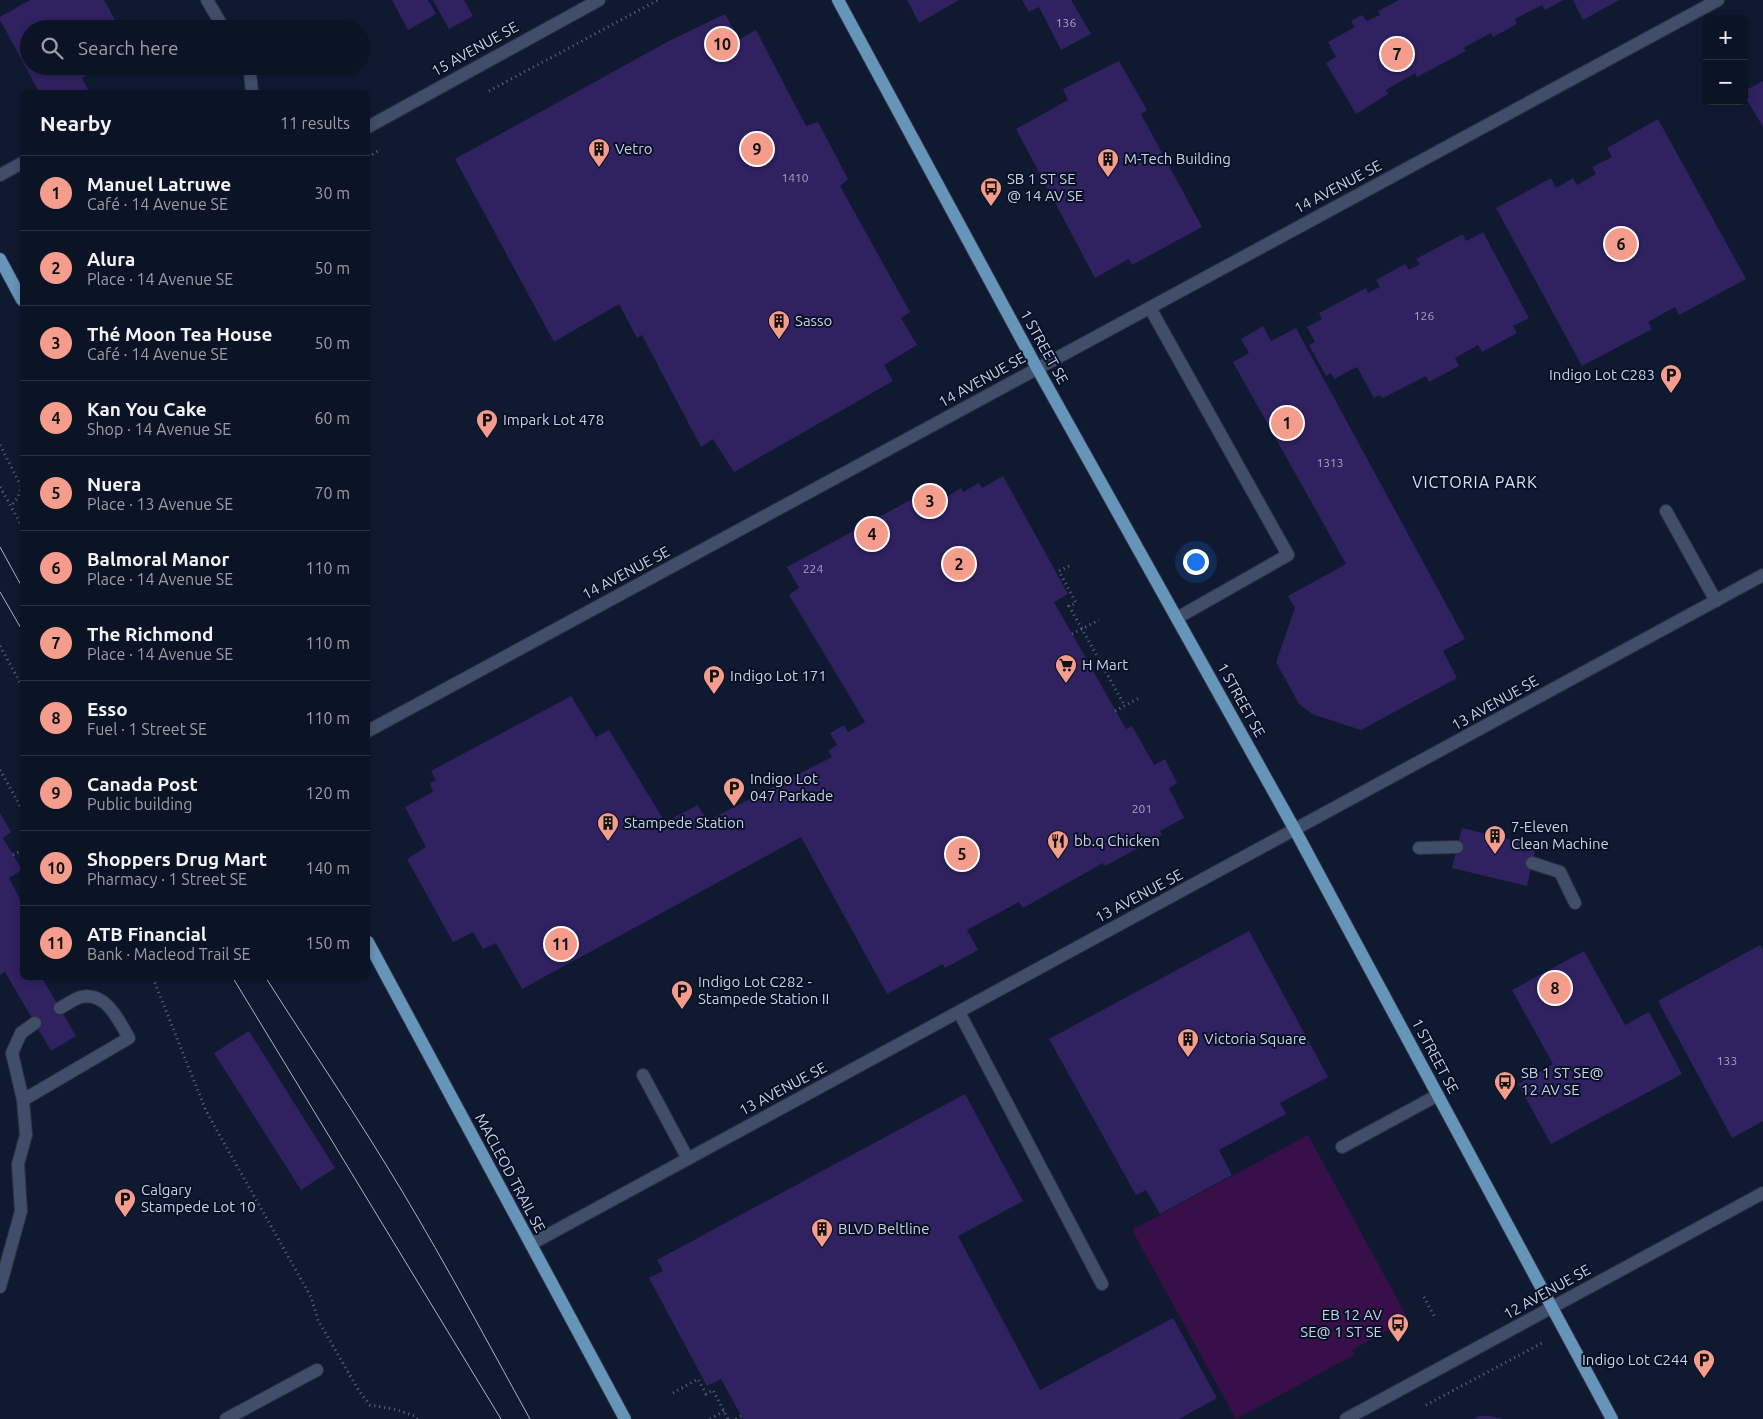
<!DOCTYPE html>
<html lang="en">
<head>
<meta charset="utf-8">
<style>
  body { margin:0; font-family:Ubuntu,sans-serif; background:#192132; color:#f1f3f6 }
  .controls { position:absolute; right:15px; top:15px; display:grid; overflow:hidden; border-radius:8px; box-shadow:0 2px 8px #0003 }
  .controls button { width:45px; height:45px; display:grid; place-items:center; padding:0; border:0; border-bottom:1px solid #2b3342; background:#0b1425; color:#f1f3f6; font:25px sans-serif }
  .you { position:absolute; left:1195px; top:561px; width:18px; height:18px; margin:-12px; border:4px solid #fff; border-radius:50%; background:#1a73e8; box-shadow:0 0 0 8px #1a73e833 }
  .badge { display:grid; place-items:center; width:32px; height:32px; border-radius:50%; background:#f49d8d; color:#111; font-size:16px; font-weight:700 }
  .pin { position:absolute; translate:-50% -50%; border:2px solid #fff; box-shadow:0 1px 5px #0006 }
  .list { margin:0; padding:0; list-style:none }
  h2 { display:flex; justify-content:space-between; align-items:center; height:65px; margin:0; padding:0 20px; font-size:21px }
  h2 small { font-size:16px; font-weight:400; color:#9a9ea7 }
  .list li { display:grid; grid-template-columns:32px 1fr auto; gap:15px; align-items:center; box-sizing:border-box; height:75px; padding:0 20px; border-top:1px solid #2b3342 }
  .list b { display:block; font-size:19px; white-space:nowrap }
  .list p { margin:0; font-size:16px; white-space:nowrap; color:#9a9ea7 }
  .list em { font-size:16px; font-style:normal; color:#9a9ea7 }
  .icon { flex:none; width:28px; height:28px; fill:none; stroke:currentColor; stroke-width:2; stroke-linecap:round; stroke-linejoin:round }
  .map { position:relative; flex:none; width:1763px; height:1419px; overflow:hidden }
  .search { position:absolute; background:#0b1425; box-shadow:0 2px 8px #0003; left:20px; top:20px; width:350px; height:55px; display:flex; align-items:center; gap:12px; box-sizing:border-box; padding:0 18px; border-radius:28px; color:#9a9ea7; font-size:19px }
  .panel { position:absolute; background:#0b1425; box-shadow:0 2px 8px #0003; left:20px; top:90px; width:350px; height:890px; border-radius:8px }
  .map>svg:first-child { display:block }
  .green { fill:#380f48 }
  .building { fill:#302160 }
  .lines { fill:none; stroke-linecap:round; stroke-linejoin:round }
  .service-casing { stroke:#2d3144; stroke-width:14 }
  .minor-casing { stroke:#2d3144; stroke-width:14 }
  .secondary-casing { stroke:#2d3144; stroke-width:14 }
  .primary-casing { stroke:#2d3144; stroke-width:14 }
  .path { stroke:#606a7e; stroke-width:3; stroke-dasharray:1 4; stroke-linecap:butt }
  .service { stroke:#414e69; stroke-width:12 }
  .minor { stroke:#414e69; stroke-width:12 }
  .secondary { stroke:#414e69; stroke-width:12 }
  .primary { stroke:#6794b9; stroke-width:12 }
  .tram { stroke:#abb4c5; stroke-width:1 }
  .labels { text-anchor:middle; stroke-width:4; stroke-linejoin:round; paint-order:stroke }
  .number-label { font-size:12px; fill:#a4a6c2 }
  .street-label { font-size:15px; fill:#cad2e2; stroke:#071026 }
  .poi-label { font-size:15px; fill:#cad2e2; stroke:#071026; text-anchor:start }
  .neighbourhood-label { font-size:16px; letter-spacing:1px; fill:#d6e3fc; stroke:#071026 }
</style>
</head>
<body>
<div class="map">
<svg width="1763" height="1419" viewBox="0 0 1763 1419">
  <rect width="100%" height="100%" fill="#0f1a31"/>
  <path class="green" d="M1308,1135L1408,1319L1352,1350L1354,1355L1236,1419L1132,1230Z"/>
  <path class="building" d="M30,0H104L120,29H29V66H102L82,78L89,92H39L0,20V17Z
    M392,0H428L436,14L408,30Z
    M433,0H464L473,16L449,29Z
    M907,0H959L919,23Z
    M1022,0H1071L1091,34L1061,50L1039,7L1029,12Z
    M1399,0H1563L1545,10L1542,5L1515,19L1517,24L1493,37L1491,33L1463,48L1466,51L1417,77L1415,73L1386,90L1388,94L1356,114L1326,63L1336,57L1328,42L1355,27L1351,21L1362,15L1367,21L1380,15L1378,11Z
    M1573,0H1619L1583,20Z
    M725,14L739,39L756,30L806,126L818,122L848,179L840,186L910,312L901,318L917,345L884,365L893,381L734,472L713,439L701,447L642,335L637,338L619,304L554,342L455,159L669,41Z
    M1119,61L1147,110L1141,114L1202,227L1132,265L1129,259L1095,278L1016,129L1068,100L1063,89Z
    M1763,81V127L1744,95V91Z
    M1658,119L1746,279L1679,315L1675,307L1648,322L1652,329L1582,366L1496,208L1551,178L1556,188L1573,178L1577,185L1596,174L1592,167L1612,157L1607,148Z
    M1483,232L1529,318L1513,326L1517,333L1482,352L1478,345L1455,358L1459,366L1429,382L1426,376L1383,398L1379,395L1374,398L1357,367L1334,379L1331,373L1326,376L1309,345L1315,342L1307,327L1322,319L1319,313L1366,288L1368,293L1380,287L1376,280L1405,264L1409,270L1420,264L1416,259L1463,234L1466,241Z
    M1263,326L1271,341L1296,328L1465,639L1443,651L1457,678L1361,730L1312,714L1299,704L1276,662L1295,608L1288,596L1346,564L1233,362L1249,353L1241,339Z
    M1003,476L1068,594L1054,602L1126,729L1132,726L1154,765L1165,759L1177,783L1169,788L1184,818L1160,831L1162,835L1105,866L1103,863L1023,908L1019,902L967,930L978,950L945,968L943,964L887,994L801,837L522,989L496,943L483,949L473,932L453,942L407,859L426,847L405,807L433,792L430,783L436,780L431,771L571,696L596,737L609,730L665,822L698,805L707,821L832,757L828,751L837,745L830,733L844,725L848,732L865,722L789,595L799,588L787,567L936,486L943,499L961,488L963,492L979,483L982,488Z
    M0,813L11,832L3,838L22,870L9,878L22,903V978H42L76,1036L51,1051L5,972L0,975Z
    M1462,828L1536,846L1527,886L1452,868Z
    M1249,931L1328,1077L1280,1103L1286,1114L1219,1150L1232,1175L1160,1214L1146,1190L1136,1195L1049,1039Z
    M1760,945L1763,950V1121L1732,1138L1658,1001Z
    M1584,951L1625,1025L1649,1012L1682,1074L1551,1144L1518,1084L1553,1064L1512,990Z
    M249,1031L335,1168L301,1190L214,1053Z
    M965,1094L1023,1201L958,1236L1040,1390L1173,1318L1217,1398L1179,1419H743L721,1379L707,1386L649,1278L663,1271L657,1260Z
    M1479,1416H1490L1503,1419H1474Z"/>
  <g class="lines">
    <g class="service-casing">
      <path id="service" d="M207,0L224,29
        M247,66L250,72L252,92
        M0,175L22,163
        M1150,308L1288,555L1177,618
        M1666,511L1716,601
        M1419,848L1457,847
        M1532,863L1560,872L1575,903
        M959,1012L1102,1284
        M643,1075L688,1159
        M23,1100L12,1053L21,1033L35,1023
        M1342,1147L1438,1095
        M0,1287L21,1211L18,1164L26,1135L23,1100L129,1038C119,1021 106,991 81,997C74,999 66,1005 60,1008
        M226,1419L317,1370"/>
    </g>
    <g class="minor-casing">
      <path id="minor" d="M368,127L599,0
        M368,731L1718,0
        M531,1244L1763,575"/>
    </g>
    <g class="secondary-casing">
      <path id="secondary" d="M1346,1419L1763,1193"/>
    </g>
    <g class="primary-casing">
      <path id="primary" d="M838,0L1037,368L1295,830L1612,1419
        M0,259L22,300
        M368,942L625,1419"/>
    </g>
    <path class="path" d="M489,91L658,0
      M368,157L378,151
      M0,445L21,486L18,497L11,506
      M0,487L22,526
      M1069,566L1059,571L1076,603L1069,606L1125,706
      M1072,634L1099,620
      M0,646L22,686
      M1115,711L1141,697
      M0,770L22,809
      M13,855L22,850
      M153,978L206,1111L311,1297L318,1320L359,1391L370,1405L394,1409L415,1416L417,1419
      M1424,1297L1434,1316
      M673,1393L698,1379L706,1394L713,1390L728,1419
      M1426,1405L1544,1342
      M710,1419L724,1411
      M736,1419L741,1416"/>
    <use href="#service" class="service"/>
    <use href="#minor" class="minor"/>
    <use href="#secondary" class="secondary"/>
    <use href="#primary" class="primary"/>
    <path class="tram" d="M0,547L22,587
      M0,592L22,630
      M233,978L501,1419
      M266,978C311,1049 359,1119 402,1191C447,1266 488,1343 530,1419"/>
  </g>
  <defs>
    <g id="building-pin" transform="scale(1.125)"><path d="M0 17L-7.5 6A9.5 9.5 0 1 1 7.5 6Z" fill="#f49d8d" stroke="#071026"/><path d="M-4-6H4V6H1V3H-1V6H-4ZM-2.5-4.3h1.7v1.8h-1.7ZM.8-4.3h1.7v1.8H.8ZM-2.5-1h1.7V.8h-1.7ZM.8-1h1.7V.8H.8Z" fill="#111"/></g>
    <g id="bus-pin" transform="scale(1.125)"><path d="M0 17L-7.5 6A9.5 9.5 0 1 1 7.5 6Z" fill="#f49d8d" stroke="#071026"/><path d="M-5-6H5V4H4V6H2V4H-2V6H-4V4H-5ZM-3.5-4V0h7V-4ZM-3.5 1.2v1.5H-2V1.2ZM2 1.2v1.5H3.5V1.2Z" fill="#111"/></g>
    <g id="parking-pin" transform="scale(1.125)"><path d="M0 17L-7.5 6A9.5 9.5 0 1 1 7.5 6Z" fill="#f49d8d" stroke="#071026"/><path d="M-3.5-5.5H1a3.5 3.5 0 0 1 0 7H-1V5.5H-3.5ZM-1-3.4V-.6H.8a1.4 1.4 0 0 0 0-2.8Z" fill="#111"/></g>
    <g id="supermarket-pin" transform="scale(1.125)"><path d="M0 17L-7.5 6A9.5 9.5 0 1 1 7.5 6Z" fill="#f49d8d" stroke="#071026"/><path d="M-6-5.5h2.5l.6 2H6L4.5 2H-2.5L-4.4-4H-6ZM-1.5 3.2a1.3 1.3 0 1 0 .1 0ZM3 3.2a1.3 1.3 0 1 0 .1 0Z" fill="#111"/></g>
    <g id="restaurant-pin" transform="scale(1.125)"><path d="M0 17L-7.5 6A9.5 9.5 0 1 1 7.5 6Z" fill="#f49d8d" stroke="#071026"/><path d="M-5-6h1v4h1v-4h1v4h1v-4h1v5L-1.5 .5V6h-2V.5L-5-1ZM5-6V6H3V1.5H1.5Q1.5-4 5-6Z" fill="#111"/></g>
  </defs>
  <g fill-rule="evenodd">
    <use href="#building-pin" x="599" y="149"/>
    <use href="#building-pin" x="1108" y="159"/>
    <use href="#bus-pin" x="991" y="188"/>
    <use href="#building-pin" x="779" y="321"/>
    <use href="#parking-pin" x="1671" y="375"/>
    <use href="#parking-pin" x="487" y="420"/>
    <use href="#supermarket-pin" x="1066" y="665"/>
    <use href="#parking-pin" x="714" y="676"/>
    <use href="#parking-pin" x="734" y="788"/>
    <use href="#building-pin" x="608" y="823"/>
    <use href="#building-pin" x="1495" y="836"/>
    <use href="#restaurant-pin" x="1058" y="841"/>
    <use href="#parking-pin" x="682" y="991"/>
    <use href="#building-pin" x="1188" y="1039"/>
    <use href="#bus-pin" x="1505" y="1082"/>
    <use href="#parking-pin" x="125" y="1199"/>
    <use href="#building-pin" x="822" y="1229"/>
    <use href="#bus-pin" x="1398" y="1324"/>
    <use href="#parking-pin" x="1704" y="1360"/>
  </g>
  <g class="labels">
    <g class="number-label">
      <text x="1066" y="27">136</text>
      <text x="795" y="182">1410</text>
      <text x="1424" y="320">126</text>
      <text x="1330" y="467">1313</text>
      <text x="813" y="573">224</text>
      <text x="1142" y="813">201</text>
      <text x="1727" y="1065">133</text>
    </g>
    <g class="street-label">
      <text transform="translate(475 49) rotate(-29)" y="5">15 AVENUE SE</text>
      <text transform="translate(1338 187) rotate(-28)" y="5">14 AVENUE SE</text>
      <text transform="translate(1044 347) rotate(61)" y="5">1 STREET SE</text>
      <text transform="translate(982 380) rotate(-29)" y="5">14 AVENUE SE</text>
      <text transform="translate(626 573) rotate(-28)" y="5">14 AVENUE SE</text>
      <text transform="translate(1241 700) rotate(61)" y="5">1 STREET SE</text>
      <text transform="translate(1495 703) rotate(-29)" y="5">13 AVENUE SE</text>
      <text transform="translate(1139 896) rotate(-28)" y="5">13 AVENUE SE</text>
      <text transform="translate(1435 1056) rotate(62)" y="5">1 STREET SE</text>
      <text transform="translate(783 1089) rotate(-28)" y="5">13 AVENUE SE</text>
      <text transform="translate(510 1173) rotate(62)" y="5">MACLEOD TRAIL SE</text>
      <text transform="translate(1547 1292) rotate(-29)" y="5">12 AVENUE SE</text>
    </g>
    <g class="poi-label">
      <text x="615" y="154">Vetro</text>
      <text x="1124" y="164">M-Tech Building</text>
      <text x="1007" y="184">SB 1 ST SE<tspan x="1007" dy="17">@ 14 AV SE</tspan></text>
      <text x="795" y="326">Sasso</text>
      <text x="1655" y="380" text-anchor="end">Indigo Lot C283</text>
      <text x="503" y="425">Impark Lot 478</text>
      <text x="1082" y="670">H Mart</text>
      <text x="730" y="681">Indigo Lot 171</text>
      <text x="750" y="784">Indigo Lot<tspan x="750" dy="17">047 Parkade</tspan></text>
      <text x="624" y="828">Stampede Station</text>
      <text x="1511" y="832">7-Eleven<tspan x="1511" dy="17">Clean Machine</tspan></text>
      <text x="1074" y="846">bb.q Chicken</text>
      <text x="698" y="987">Indigo Lot C282 -<tspan x="698" dy="17">Stampede Station II</tspan></text>
      <text x="1204" y="1044">Victoria Square</text>
      <text x="1521" y="1078">SB 1 ST SE@<tspan x="1521" dy="17">12 AV SE</tspan></text>
      <text x="141" y="1195">Calgary<tspan x="141" dy="17">Stampede Lot 10</tspan></text>
      <text x="838" y="1234">BLVD Beltline</text>
      <text x="1382" y="1320" text-anchor="end">EB 12 AV<tspan x="1382" dy="17">SE@ 1 ST SE</tspan></text>
      <text x="1688" y="1365" text-anchor="end">Indigo Lot C244</text>
    </g>
    <g class="neighbourhood-label">
      <text x="1475" y="488">VICTORIA PARK</text>
    </g>
  </g>
</svg>
<div class="controls">
<button>+</button>
<button>−</button>
</div>
<div class="you"></div>
<div class="pin badge" style="left:1287px;top:423px">1</div>
<div class="pin badge" style="left:959px;top:564px">2</div>
<div class="pin badge" style="left:930px;top:501px">3</div>
<div class="pin badge" style="left:872px;top:534px">4</div>
<div class="pin badge" style="left:962px;top:854px">5</div>
<div class="pin badge" style="left:1621px;top:244px">6</div>
<div class="pin badge" style="left:1397px;top:54px">7</div>
<div class="pin badge" style="left:1555px;top:988px">8</div>
<div class="pin badge" style="left:757px;top:149px">9</div>
<div class="pin badge" style="left:722px;top:44px">10</div>
<div class="pin badge" style="left:561px;top:944px">11</div>
<div class="search"><svg class="icon" aria-label="search" viewBox="0 0 24 24"><circle cx="10" cy="10" r="6"/><path d="M15 15l6 6"/></svg>Search here</div>
<section class="panel">
<h2>Nearby<small>11 results</small></h2>
<ul class="list">
<li><span class="badge">1</span><div><b>Manuel Latruwe</b><p>Café · 14 Avenue SE</p></div><em>30 m</em></li>
<li><span class="badge">2</span><div><b>Alura</b><p>Place · 14 Avenue SE</p></div><em>50 m</em></li>
<li><span class="badge">3</span><div><b>Thé Moon Tea House</b><p>Café · 14 Avenue SE</p></div><em>50 m</em></li>
<li><span class="badge">4</span><div><b>Kan You Cake</b><p>Shop · 14 Avenue SE</p></div><em>60 m</em></li>
<li><span class="badge">5</span><div><b>Nuera</b><p>Place · 13 Avenue SE</p></div><em>70 m</em></li>
<li><span class="badge">6</span><div><b>Balmoral Manor</b><p>Place · 14 Avenue SE</p></div><em>110 m</em></li>
<li><span class="badge">7</span><div><b>The Richmond</b><p>Place · 14 Avenue SE</p></div><em>110 m</em></li>
<li><span class="badge">8</span><div><b>Esso</b><p>Fuel · 1 Street SE</p></div><em>110 m</em></li>
<li><span class="badge">9</span><div><b>Canada Post</b><p>Public building</p></div><em>120 m</em></li>
<li><span class="badge">10</span><div><b>Shoppers Drug Mart</b><p>Pharmacy · 1 Street SE</p></div><em>140 m</em></li>
<li><span class="badge">11</span><div><b>ATB Financial</b><p>Bank · Macleod Trail SE</p></div><em>150 m</em></li>
</ul>
</section>
</div>
</body>
</html>
